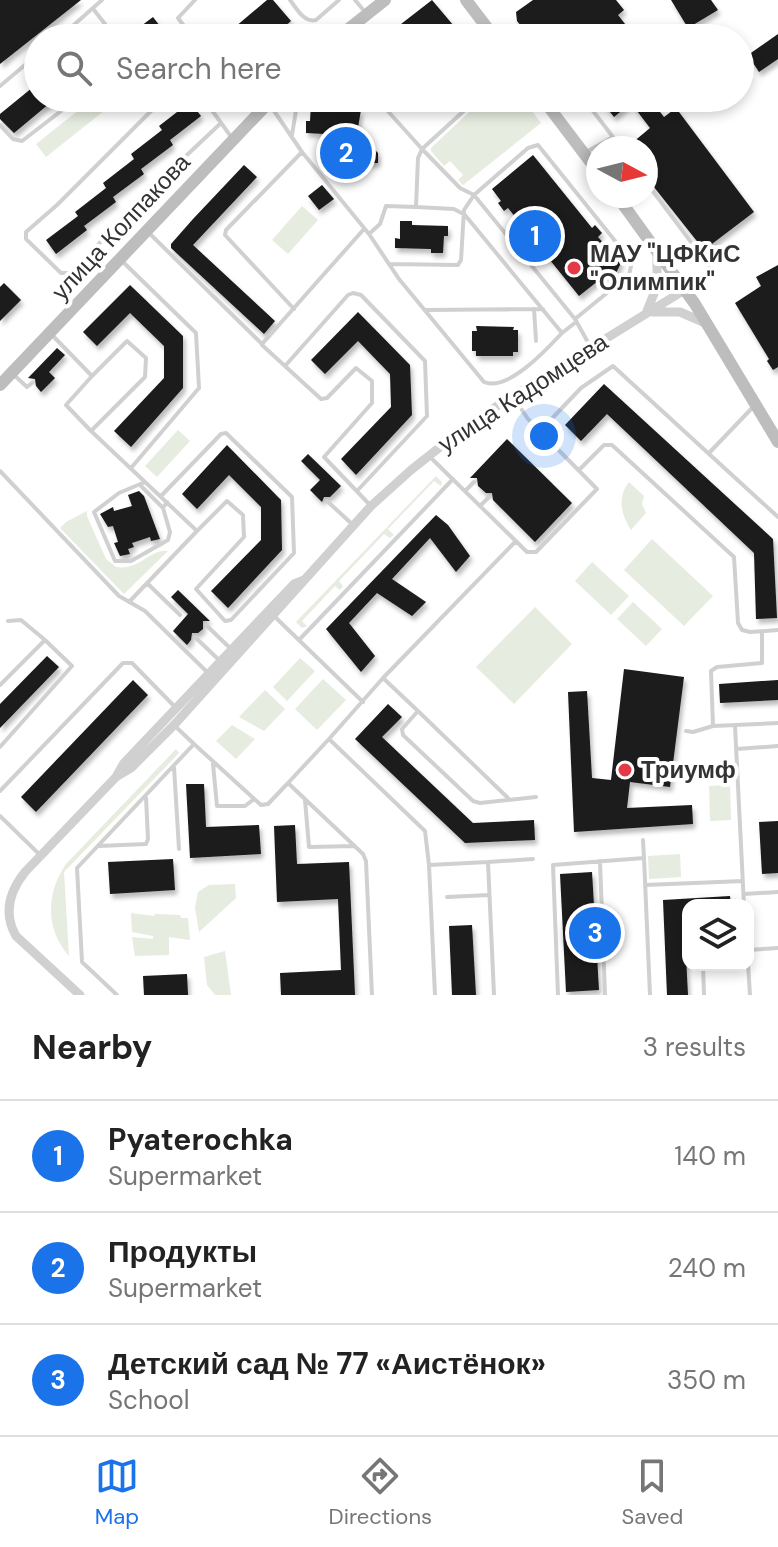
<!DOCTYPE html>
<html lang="en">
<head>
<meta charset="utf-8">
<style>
  body { margin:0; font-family:"DM Sans",sans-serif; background:#f6f6f6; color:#222 }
  .controls { position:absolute; right:24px; bottom:24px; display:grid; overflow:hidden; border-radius:16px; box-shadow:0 4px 12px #0003 }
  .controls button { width:72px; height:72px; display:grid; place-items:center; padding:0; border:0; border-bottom:2px solid #e0e0e0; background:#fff; color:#222; font:40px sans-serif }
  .compass { position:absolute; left:586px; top:136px; width:72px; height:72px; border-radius:50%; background:#fff; box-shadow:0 4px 12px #0003; rotate:97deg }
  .you { position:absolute; left:544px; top:436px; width:28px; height:28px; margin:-20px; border:6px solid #fff; border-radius:50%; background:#1a73e8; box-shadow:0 0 0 12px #1a73e833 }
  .badge { display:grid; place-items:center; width:52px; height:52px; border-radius:50%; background:#1a73e8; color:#fff; font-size:26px; font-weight:700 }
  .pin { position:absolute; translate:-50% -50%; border:4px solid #fff; box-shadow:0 2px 8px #0006 }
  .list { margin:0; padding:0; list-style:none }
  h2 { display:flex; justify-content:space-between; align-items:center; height:104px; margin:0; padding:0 32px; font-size:34px }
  h2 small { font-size:26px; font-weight:400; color:#767676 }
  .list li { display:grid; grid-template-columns:52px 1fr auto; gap:24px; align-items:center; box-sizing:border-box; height:112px; padding:0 32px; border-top:2px solid #e0e0e0 }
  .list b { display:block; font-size:30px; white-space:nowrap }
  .list p { margin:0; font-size:26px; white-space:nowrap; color:#767676 }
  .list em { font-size:26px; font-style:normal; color:#767676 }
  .icon { flex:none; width:44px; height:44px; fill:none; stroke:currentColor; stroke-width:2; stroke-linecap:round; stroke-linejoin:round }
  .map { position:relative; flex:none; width:778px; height:995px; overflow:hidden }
  .search { position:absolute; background:#fff; box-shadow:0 4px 12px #0003; left:24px; right:24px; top:24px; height:88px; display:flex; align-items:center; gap:20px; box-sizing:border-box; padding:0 28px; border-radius:44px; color:#767676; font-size:30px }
  .sheet { height:440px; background:#fff }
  nav { display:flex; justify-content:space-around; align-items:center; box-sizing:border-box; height:112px; border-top:2px solid #e0e0e0; background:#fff; font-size:22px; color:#767676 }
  nav a { display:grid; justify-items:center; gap:4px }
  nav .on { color:#1a73e8 }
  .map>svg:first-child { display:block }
  .green { fill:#e6ecdf }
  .building { fill:#1a1a1a; filter:url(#shadow) }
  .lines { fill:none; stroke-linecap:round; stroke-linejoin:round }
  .lane { stroke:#d0d0d0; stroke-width:4 }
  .street { stroke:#d0d0d0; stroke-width:9 }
  .secondary { stroke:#bdbdbd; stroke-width:12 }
  .poi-dot { fill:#e63946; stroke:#fff; stroke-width:3 }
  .labels { text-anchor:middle; stroke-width:8; stroke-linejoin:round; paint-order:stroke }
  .street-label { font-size:24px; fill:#333; stroke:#fff }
  .poi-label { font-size:24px; font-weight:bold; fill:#333; stroke:#fff; text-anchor:start }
</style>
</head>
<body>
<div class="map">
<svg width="778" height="995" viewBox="0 0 778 995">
  <defs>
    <filter id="shadow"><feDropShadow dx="2.5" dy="4.5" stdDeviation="2" flood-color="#0004"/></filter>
  </defs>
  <rect width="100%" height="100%" fill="#fff"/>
  <path class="green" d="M94,98L119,99L46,157L36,144Z
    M494,98H522L541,123L463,185L458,180L463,175L450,161L444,166L431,151V148L481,101L486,105Z
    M302,206L318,220L288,254L272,240Z
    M178,430L190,441L157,477L145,466Z
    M436,476L442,482L441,486L434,481L388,529L394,535L390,538L384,534L339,581L343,586L340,590L335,586L302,621L307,626L302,628L296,622Z
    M629,482L644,496L642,504L646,513L631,530C621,515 617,497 629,482Z
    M87,511V516L106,559L116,567C139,571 151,548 168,551L124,594L60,528L66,522Z
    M652,539L713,596L684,626L624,570Z
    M592,562L629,596L611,615L575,581Z
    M633,602L662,629L646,646L617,619Z
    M535,607L572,644L514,704L476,667Z
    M300,658L315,671L287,701L273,687Z
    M323,679L346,700L317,730L295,709Z
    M265,690L285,709L264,731L239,717Z
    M232,725L255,739L236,759L216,741Z
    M176,749L179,753L64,872L69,956C45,929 46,893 66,864Z
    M730,785L731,820L710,821L709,786Z
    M680,854L681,877L649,879L648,856Z
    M235,884L236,898L199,932L195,908L198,892L209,885Z
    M131,913L154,916L155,914L180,915L181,918H188L190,940L169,937V955L135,956L132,937L153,939V936L132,932Z
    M225,951L231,995H215L207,985L204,957Z"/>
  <path class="building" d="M0,0H81L0,64Z
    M267,0H273L291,21L271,38H222Z
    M432,0L464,38H383Z
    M533,0H616L624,10L618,15L636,38H542L538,32L530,37L517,21L516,12Z
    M671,0H711L718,10L688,28Z
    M153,17L169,38H142L138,34L144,30L141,26Z
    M778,34V59L759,72L748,55Z
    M38,83V98H56L14,133L0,119V114Z
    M599,98H649L664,117L676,108L754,212L704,250L646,177V148H626L650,128L631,103L614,117Z
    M190,102L201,116L170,140L173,145L141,169L144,174L113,197L116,202L84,226L87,230L56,254L46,240L78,216L75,212L106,188L103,183L134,159L131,154L162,130L159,126Z
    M311,104L324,105V108L361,110L356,139H364L378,153V163H342L343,135L306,133V121H310Z
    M533,155L592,228L595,225L602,233L598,237L606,246L614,248L620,255L621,263L616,273L603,277L579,296L508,208L504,211L498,203L501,201L492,189Z
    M244,165L257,177L193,245L275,321L264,334L171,248V244L193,219Z
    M322,185L334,199L319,210L308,196Z
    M400,221H412V225L448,226V236H444L443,253H431V249L395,248V238L400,239Z
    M778,265V367L773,370L767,361L769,359L735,303L761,286L756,277Z
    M4,283L21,300L0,321V287Z
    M130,285L183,336V388L131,447L114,431L164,378V346L130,313L97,346L83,332Z
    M358,312L410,365L412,415L356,475L341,459L391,407L390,374L358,341L325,374L311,360Z
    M476,326L514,327L513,330H518V352H513V356H476V351H472V331H477Z
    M57,348L65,355L49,372L55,378L41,392L36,386L35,379L28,378Z
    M604,384L773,539L777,618L756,619L754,553L607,414L581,441L565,425Z
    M507,439L572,503L535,542L493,500L492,493H486L478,486L477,478H470Z
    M227,445L281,500L282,550L228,608L211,591L261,540V507L229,475L197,509L182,494Z
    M308,454L341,486L330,497H324L322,502L310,490L320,480L301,461Z
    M139,491L144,496L160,539L151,541L150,537L132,543L134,547L128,549L130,554L120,556L114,543L118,542L113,526L108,527L100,514L113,507L114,511L132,506L128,495Z
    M436,515L448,525L470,556L456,572L430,538L392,579L426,602L412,616L377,593L349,623L375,656L361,672L326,629Z
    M178,590L210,621H203V629L198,633H192L191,640L187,645L173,631L188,614L171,597Z
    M47,656L59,667L0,728V704Z
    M624,669L684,677L670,787L630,782L627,808L692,805L693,824L574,832L568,692L587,691L592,778L611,780Z
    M133,680L148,695L36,812L21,797Z
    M778,680V700L720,703L719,684Z
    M388,704L402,717L382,737L473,823L534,820L535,840L465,843L355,739Z
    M186,784H204L206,827L259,825L261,854L190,858Z
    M778,821V873L762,874L759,822Z
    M295,825L297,864L349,862L355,995H281L280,973L341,970L338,899L277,902L274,826Z
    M173,859L175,890L110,894L108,862Z
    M592,872L599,990L566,992L560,874Z
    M730,896L731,905H688V919H684L688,995H667L663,900Z
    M472,925L476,995H452L449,926Z
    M187,974L188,995H144L143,976Z"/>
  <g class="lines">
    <path class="lane" d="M290,0C297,9 304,23 316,20L339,0
      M355,0L365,12
      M94,10L116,38
      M59,38L102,0
      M193,38L178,18L195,0
      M0,86L38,54
      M164,98L57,205L26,232V239L61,273H71L155,185L221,123
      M203,98L232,138
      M429,98L443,103L449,98
      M478,98L422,149L460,188L474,195L528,148L538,145L632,262L629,275L575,319
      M583,98L613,137L586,152
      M270,105L302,152L369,234L399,279L484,382C508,392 547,349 562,333L465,215L454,209L416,207
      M554,110L569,99
      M0,125L13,139L22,141L78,98
      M292,135L298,98
      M613,137L621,148
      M646,182L709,266
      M148,232L262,344L364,229
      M369,234L380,224L386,206L416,207L418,158L422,149L376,98
      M122,261L196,333L199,388L131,468
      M390,264L458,265L461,260L464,210L474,195L575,319L590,346
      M294,309L225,235L226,230L302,152
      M534,309L536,341
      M426,310L543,309
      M562,333L576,322
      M52,335L92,376L66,405L91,431L145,377L146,358L127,341L92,376
      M262,345L321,399L327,398L356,368L372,381V403L324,457L370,505
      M285,366L348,295L353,293L361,295L425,361L427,416L357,491
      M14,375L27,387L32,383
      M91,431L197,531L227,501L243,515L244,537L196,589L225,621L231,620L294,553L292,497L226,433L221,434L161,496
      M540,431L581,388L613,366L778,517
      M709,453L754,406
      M428,455L527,552H536L597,489L528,419L514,398
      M579,470L604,445H612L734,557L738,623L742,630L750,632L778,630
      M0,471L119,596L145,611L207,672
      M145,482L119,493L94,512L115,561H131L168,540L170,532L163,508L167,502
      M140,485L163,508
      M465,491L474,482
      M327,501L352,524
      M480,506L489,497
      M516,541L383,678L418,711L402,729L403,735L473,801L480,803L536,797
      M147,583L180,615
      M129,602L197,531
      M274,616L363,702
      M8,621L21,620L45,640
      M206,625L230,648
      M762,632V663L717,667L711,671L713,726L778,723
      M195,637L219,660
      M299,640L453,479
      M383,678L329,739L425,831L429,865
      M0,685L45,640L72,666L0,747
      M418,711L508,798
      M735,726L744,905
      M686,731L693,732L713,726
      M194,744L261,805L268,804L288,783L363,854L366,861L372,995
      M736,749L778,746
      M213,764L217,806H245L254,799
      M174,767L179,849
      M288,783L329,739
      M0,791L123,663H132L176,708
      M305,800L309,847L355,846
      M0,816L39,854
      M643,840L644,858
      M99,846L146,844L148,839L146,797
      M600,861L605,995
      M488,862L533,859
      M645,885L743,881
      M744,894L778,892
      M447,897L489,895
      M748,950L778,948
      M748,964L750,995
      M703,965L704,995
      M117,995L82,962L77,868L194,744L176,727
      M435,995L429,865L488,862L494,995
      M558,995L553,865L644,858L650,995"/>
    <path class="street" d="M647,311L657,286V252
      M653,312H680L703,322
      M116,777L131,768L174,725L371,506L411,470L473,421L686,289
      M80,995L16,936C3,913 9,892 25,872L116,777L124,763L294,584L304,580"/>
    <path class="secondary" d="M466,0L495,38
      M337,38L385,0
      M542,98L598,172
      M617,196L695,304L778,442
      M0,385L273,98"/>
  </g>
  <g class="poi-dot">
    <circle cx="574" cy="268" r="8"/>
    <circle cx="625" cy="770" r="8"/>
  </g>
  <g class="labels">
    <g class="street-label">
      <text transform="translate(121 227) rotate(-47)" y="8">улица Колпакова</text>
      <text transform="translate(523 393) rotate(-33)" y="8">улица Кадомцева</text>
    </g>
    <g class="poi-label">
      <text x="590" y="262">МАУ "ЦФКиС<tspan x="590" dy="28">"Олимпик"</tspan></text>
      <text x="641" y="778">Триумф</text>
    </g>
  </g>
</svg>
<div class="controls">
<button><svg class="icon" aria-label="layers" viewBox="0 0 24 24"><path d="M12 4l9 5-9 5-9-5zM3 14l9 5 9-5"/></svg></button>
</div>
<svg class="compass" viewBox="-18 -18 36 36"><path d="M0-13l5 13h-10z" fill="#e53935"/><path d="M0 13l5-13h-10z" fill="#767676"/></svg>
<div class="you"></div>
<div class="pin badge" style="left:535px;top:236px">1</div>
<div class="pin badge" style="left:346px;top:153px">2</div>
<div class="pin badge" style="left:595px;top:933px">3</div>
<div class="search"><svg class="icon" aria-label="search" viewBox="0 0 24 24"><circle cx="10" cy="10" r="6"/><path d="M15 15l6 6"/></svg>Search here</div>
</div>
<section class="sheet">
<h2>Nearby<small>3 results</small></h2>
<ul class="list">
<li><span class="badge">1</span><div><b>Pyaterochka</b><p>Supermarket</p></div><em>140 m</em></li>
<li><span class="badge">2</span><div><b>Продукты</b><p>Supermarket</p></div><em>240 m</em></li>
<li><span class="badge">3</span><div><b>Детский сад № 77 «Аистёнок»</b><p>School</p></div><em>350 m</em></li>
</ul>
</section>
<nav>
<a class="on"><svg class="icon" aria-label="map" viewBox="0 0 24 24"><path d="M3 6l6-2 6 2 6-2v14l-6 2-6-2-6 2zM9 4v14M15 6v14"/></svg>Map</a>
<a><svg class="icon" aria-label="directions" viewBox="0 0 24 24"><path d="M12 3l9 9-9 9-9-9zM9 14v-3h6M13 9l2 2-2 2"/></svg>Directions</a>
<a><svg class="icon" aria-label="saved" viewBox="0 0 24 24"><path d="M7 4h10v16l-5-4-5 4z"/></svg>Saved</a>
</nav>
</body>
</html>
